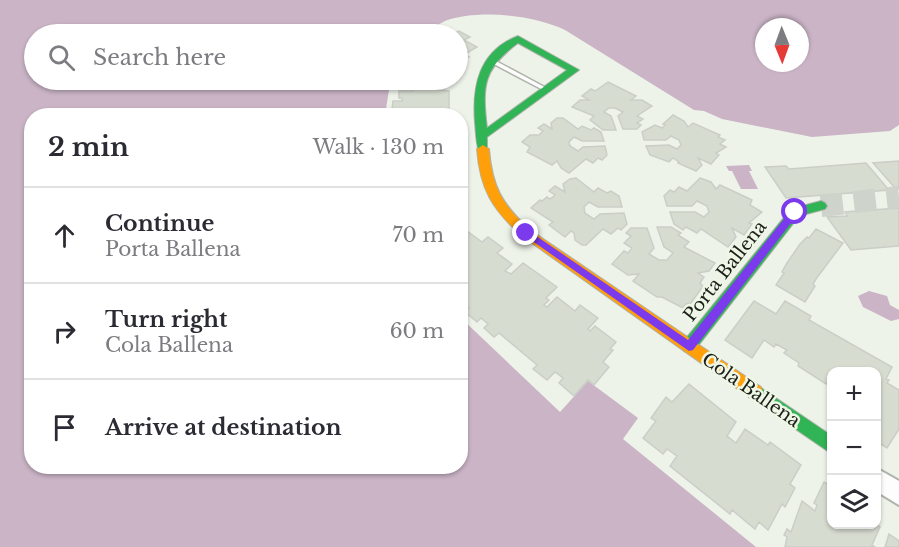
<!DOCTYPE html>
<html lang="en">
<head>
<meta charset="utf-8">
<style>
  body { margin:0; font-family:"Libre Baskerville",serif; background:#f2f2f3; color:#2b2b33 }
  .controls { position:absolute; right:18px; bottom:18px; display:grid; overflow:hidden; border-radius:12px; box-shadow:0 2px 4px #0004 }
  .controls button { width:54px; height:54px; display:grid; place-items:center; padding:0; border:0; border-bottom:2px solid #e1e1e2; background:#fff; color:#2b2b33; font:30px sans-serif }
  .compass { position:absolute; left:755px; top:18px; width:54px; height:54px; border-radius:50%; background:#fff; box-shadow:0 2px 4px #0004; rotate:179deg }
  .stop { position:absolute; width:18px; height:18px; margin:-14px; border:4px solid #7c3aed; border-radius:50%; background:#fff }
  .stop.end { background:#7c3aed; border-color:#fff; box-shadow:0 2px 6px #0008 }
  .list { margin:0; padding:0; list-style:none }
  h2 { display:flex; justify-content:space-between; align-items:center; height:78px; margin:0; padding:0 24px; font-size:26px }
  h2 small { font-size:20px; font-weight:400; color:#7c7c81 }
  .list li { display:grid; grid-template-columns:39px 1fr auto; gap:18px; align-items:center; box-sizing:border-box; height:96px; padding:0 24px; border-top:2px solid #e1e1e2 }
  .list b { display:block; font-size:22px; white-space:nowrap }
  .list p { margin:0; font-size:20px; white-space:nowrap; color:#7c7c81 }
  .list em { font-size:20px; font-style:normal; color:#7c7c81 }
  .icon { flex:none; width:33px; height:33px; fill:none; stroke:currentColor; stroke-width:2; stroke-linecap:round; stroke-linejoin:round }
  .map { position:relative; flex:none; width:899px; height:547px; overflow:hidden }
  .search { position:absolute; background:#fff; box-shadow:0 2px 4px #0004; left:24px; top:24px; width:444px; height:66px; display:flex; align-items:center; gap:15px; box-sizing:border-box; padding:0 21px; border-radius:33px; color:#7c7c81; font-size:22px }
  .panel { position:absolute; background:#fff; box-shadow:0 2px 4px #0004; left:24px; top:108px; width:444px; height:366px; border-radius:24px }
  .map>svg:first-child { display:block }
  .water { fill:#cab4c6; fill-rule:evenodd }
  .building { fill:#d6dcd0; stroke:#cacec7; stroke-width:1.5 }
  .lines { fill:none; stroke-linecap:round; stroke-linejoin:round }
  .secondary-tunnel { stroke:#ced3cb; stroke-width:22; stroke-dasharray:22 11; stroke-linecap:butt }
  .lane-casing { stroke:#afb3ac; stroke-width:3 }
  .street-casing { stroke:#afb3ac; stroke-width:4 }
  .fast-casing { stroke:#afb3ac; stroke-width:2 }
  .slow-casing { stroke:#afb3ac; stroke-width:2 }
  .lane { fill:#fcfdfc; fill-rule:evenodd }
  .street { fill:#fcfdfc; fill-rule:evenodd }
  .fast { fill:#30b455; fill-rule:evenodd }
  .slow { fill:#ff9f0a; fill-rule:evenodd }
  .route { fill:#7c3aed }
  .labels { text-anchor:middle; stroke-width:5; stroke-linejoin:round; paint-order:stroke }
  .street-label { font-size:18px; fill:#1c1f19; stroke:#eef7e6 }
</style>
</head>
<body>
<div class="map">
<svg width="899" height="547" viewBox="0 0 899 547">
  <rect width="100%" height="100%" fill="#eef3ea"/>
  <path class="water" d="M0,0H899V125L890,131L812,137L722,119L704,111L694,110L565,30C533,15 479,9 445,21C437,25 429,30 420,34H34V80H398V83L389,90L385,115L32,116V466H460L461,318L560,412L588,381L638,418L623,439L756,547H0ZM764,27H800V63H764Z
    M749,165L752,171H749L758,189H741L732,171H729L726,166Z
    M869,291L887,296L890,305L899,310V319L891,321L863,307L858,296Z"/>
  <path class="building" d="M444,28L453,34L459,31L470,37L464,40L477,47L465,54L469,57L458,63V34H432Z
    M608,82L636,96L631,100H642L652,106L637,116L643,119L637,123L641,125L637,129H623L618,116L623,112L615,108H609L604,112L611,116L616,130H603L590,120L594,116L572,107L580,100H589L582,96L591,89L595,91Z
    M413,87L449,91V116H396V109H392L393,101H402V98H399V91H413Z
    M673,115L684,121L688,127L693,123L720,135L718,137L725,140L720,144L726,147L716,153L719,155L711,164L698,158L702,165L696,171L678,163L679,162L673,158L669,162L650,155L646,146L669,145L677,149L681,145L679,140L671,136L666,140H644L642,132L655,125L662,128L665,125L663,124Z
    M557,118H563L578,129L582,126L591,130L594,128L601,132L604,141H582L574,137L569,142L570,146L578,151L583,147L605,146L607,155L602,160L598,158L593,163L586,159L569,173L561,168L557,161L552,165L527,152L530,147L522,142L530,135H539L543,131L538,128L544,124L552,129L551,123Z
    M899,161V189H896L873,163Z
    M866,163L889,190L786,198L765,167L786,166L789,169Z
    M576,178L594,192L598,188L607,193L611,191L619,196L622,207H598L589,202L584,207L585,213L594,219L600,214L624,213L627,224L621,230L618,228L611,234L603,229L586,245H582L575,240L574,233L571,231L565,237L549,225L553,222L531,208L540,200L542,201L547,197L550,199L555,195L549,191L555,186L565,192L563,184L570,179Z
    M700,178L711,182L716,189L720,185L752,200L750,205L762,212L749,223L752,224L744,235L732,228L736,237L728,247L701,229L697,233L686,227L683,230L674,224L670,212H695L704,217L709,212L707,206L697,201L692,206H667L664,196L670,190L674,192L679,187L687,191Z
    M899,208V246L851,250L827,217L847,216L845,212Z
    M657,227H671L681,233L678,235L689,242L684,247L715,263L709,271L698,273L704,277L700,283L703,286L691,303L686,304L683,308L662,297H657L633,281L639,274L628,275L612,264L624,251L628,253L632,248L624,243L631,236L626,233L631,228H647L654,248L649,254L659,260H667L673,253L664,247Z
    M463,228L482,242L488,237L503,248L497,253L512,264L505,271L511,274L523,263L557,287L546,298L549,300L544,305L547,307L557,297L575,311L580,305L598,318L588,329L590,331L595,326L616,342L610,349L613,350L603,362L609,367L594,385L588,380L574,396L559,383L563,378L555,372L547,380L533,369L537,365L499,333L494,337L484,328L488,324L481,318L477,322L465,312L469,308L460,301V230Z
    M816,229L843,243L816,279L813,284L815,286L805,302L776,285L784,273L782,272L787,263L800,244L807,237L809,238Z
    M754,301L776,314L785,301L811,316L809,320L892,367L886,379L889,380L887,383L899,390V429L887,448L876,441V372H832V384L828,381L826,384L798,366L799,363L784,353L787,350L776,344L774,347L764,340L752,358L725,340Z
    M689,384L736,422L727,436L736,443L745,429L768,445L770,442L801,465L790,484L795,488L785,507L782,504L768,530L759,522L755,529L732,510L730,514L670,466L677,456L667,449L663,454L643,438L656,421L651,418L666,397L672,402Z
    M824,482L832,487V524H876L880,527L872,545L875,547H785L787,537L784,535L787,529L791,532L802,501L815,511L817,505L814,503Z
    M889,534L899,541V547H885Z"/>
  <g class="lines">
    <path class="secondary-tunnel" d="M821,206L899,197"/>
    <g class="lane-casing">
      <path id="lane" d="M488,59H492L550,90L547,92L545,91L488,61Z"/>
    </g>
    <g class="street-casing">
      <path id="street" d="M876,468L899,481V505L876,491Z"/>
    </g>
    <g class="fast-casing">
      <path id="fast" d="M518,36L579,70L487,137V152H479C476,143 476,133 475,123C472,86 479,51 518,36ZM518,43L567,70L487,128C482,86 483,69 518,43Z
        M821,201L825,203L827,206L825,209L799,216L694,351L689,353L684,351L682,346L684,341L791,209Z
        M755,384L832,436V454L749,397L747,392L749,387Z"/>
    </g>
    <g class="slow-casing">
      <path id="slow" d="M483,145L489,149C492,187 502,204 530,230L761,387L763,392L761,397L755,400L749,397L522,236C492,209 480,189 477,149Z"/>
    </g>
    <use href="#lane" class="lane"/>
    <use href="#street" class="street"/>
    <use href="#fast" class="fast"/>
    <use href="#slow" class="slow"/>
  </g>
  <path class="route" d="M795,209L798,210V214L693,350L689,351L521,233L522,231H529L688,340L791,210Z"/>
  <g class="labels">
    <g class="street-label">
      <text transform="translate(725 271) rotate(-52)" y="6">Porta Ballena</text>
      <text transform="translate(751 390) rotate(35)" y="6">Cola Ballena</text>
    </g>
  </g>
</svg>
<div class="controls">
<button>+</button>
<button>−</button>
<button><svg class="icon" aria-label="layers" viewBox="0 0 24 24"><path d="M12 4l9 5-9 5-9-5zM3 14l9 5 9-5"/></svg></button>
</div>
<svg class="compass" viewBox="-18 -18 36 36"><path d="M0-13l5 13h-10z" fill="#e53935"/><path d="M0 13l5-13h-10z" fill="#7c7c81"/></svg>
<div class="stop" style="left:795px;top:212px"></div>
<div class="stop end" style="left:526px;top:233px"></div>
<div class="search"><svg class="icon" aria-label="search" viewBox="0 0 24 24"><circle cx="10" cy="10" r="6"/><path d="M15 15l6 6"/></svg>Search here</div>
<section class="panel">
<h2>2 min<small>Walk · 130 m</small></h2>
<ul class="list">
<li><svg class="icon" aria-label="ahead" viewBox="0 0 24 24"><path d="M12 20V5M6 11l6-6 6 6"/></svg><div><b>Continue</b><p>Porta Ballena</p></div><em>70 m</em></li>
<li><svg class="icon" aria-label="right" viewBox="0 0 24 24"><path d="M7 20v-9h11M14 6l5 5-5 5"/></svg><div><b>Turn right</b><p>Cola Ballena</p></div><em>60 m</em></li>
<li><svg class="icon" aria-label="arrive" viewBox="0 0 24 24"><path d="M6 21V4h12l-3 4 3 4H6"/></svg><div><b>Arrive at destination</b></div></li>
</ul>
</section>
</div>
</body>
</html>
